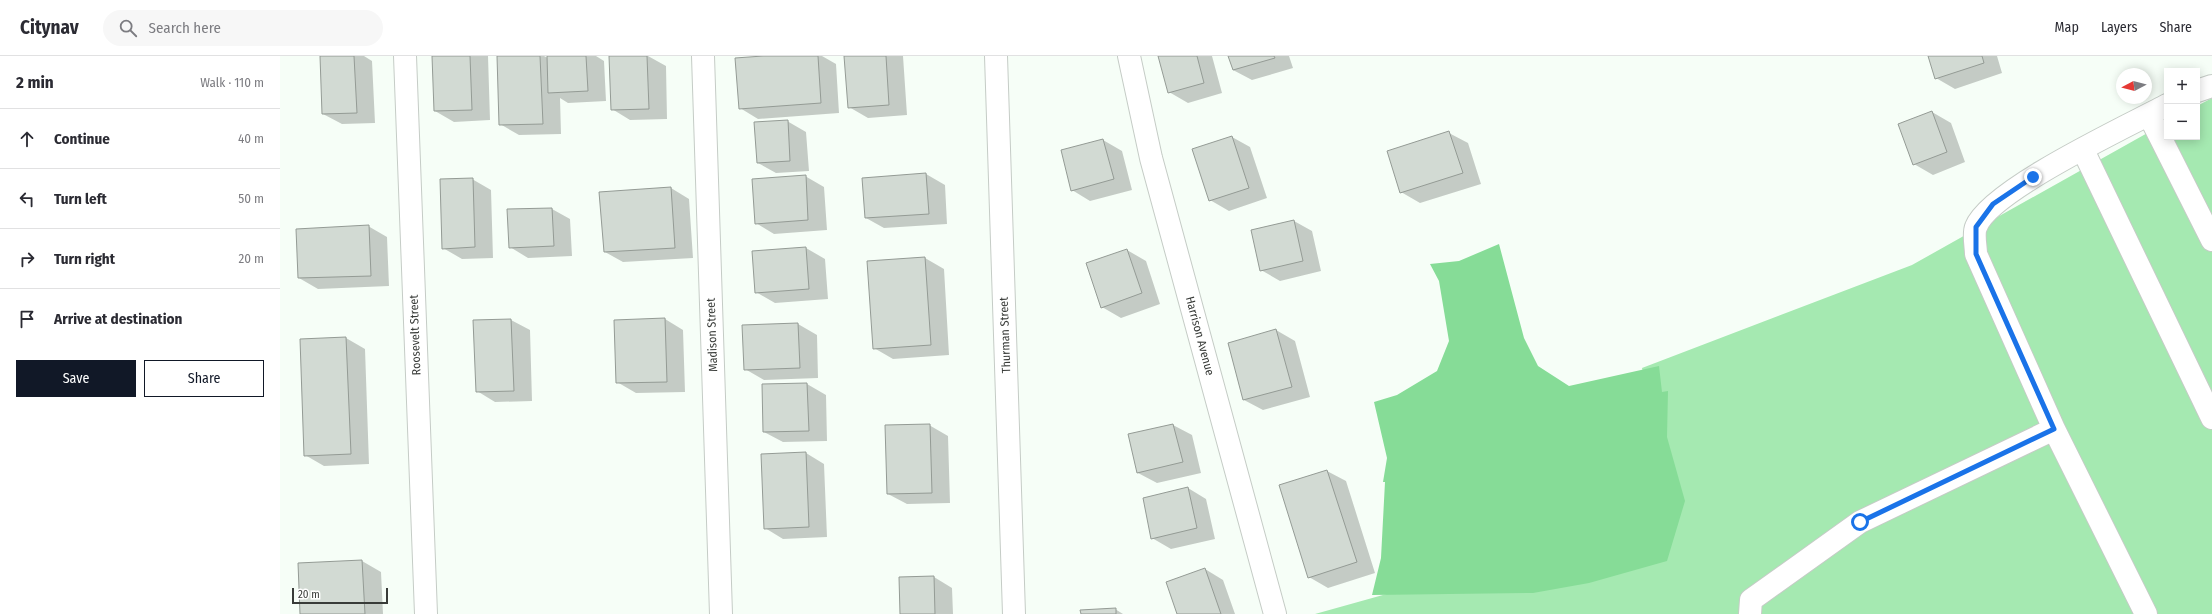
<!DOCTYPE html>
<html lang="en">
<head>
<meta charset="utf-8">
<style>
  body { margin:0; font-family:"Fira Sans Condensed",sans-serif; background:#f7f7f7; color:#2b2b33 }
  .controls { position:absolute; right:12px; top:12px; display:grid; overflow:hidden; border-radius:0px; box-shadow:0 2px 10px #0003 }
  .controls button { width:36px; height:36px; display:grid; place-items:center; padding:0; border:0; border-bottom:1px solid #e1e1e2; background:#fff; color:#2b2b33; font:20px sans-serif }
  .compass { position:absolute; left:1836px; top:12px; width:36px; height:36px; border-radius:50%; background:#fff; box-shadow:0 2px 10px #0003; rotate:263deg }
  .scale { position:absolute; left:12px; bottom:10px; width:96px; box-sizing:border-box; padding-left:4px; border:2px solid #383b38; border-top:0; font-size:11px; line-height:14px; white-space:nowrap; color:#383b38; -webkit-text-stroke:3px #fff; paint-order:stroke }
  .stop { position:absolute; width:12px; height:12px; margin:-9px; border:3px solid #1a73e8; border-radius:50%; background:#fff }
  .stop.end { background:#1a73e8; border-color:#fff; box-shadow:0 1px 4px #0008 }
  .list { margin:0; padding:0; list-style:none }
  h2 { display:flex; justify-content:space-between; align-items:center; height:52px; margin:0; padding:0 16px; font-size:17px }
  h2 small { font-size:13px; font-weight:400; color:#7c7c81 }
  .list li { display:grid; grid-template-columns:26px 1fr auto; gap:12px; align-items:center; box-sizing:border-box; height:60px; padding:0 16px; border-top:1px solid #e1e1e2 }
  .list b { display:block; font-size:15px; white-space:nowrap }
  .list em { font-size:13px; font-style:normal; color:#7c7c81 }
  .actions { display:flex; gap:8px; padding:12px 16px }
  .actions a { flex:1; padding:9px 0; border:1px solid #111827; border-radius:0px; text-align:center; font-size:14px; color:#111827 }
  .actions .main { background:#111827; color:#fff }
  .icon { flex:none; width:22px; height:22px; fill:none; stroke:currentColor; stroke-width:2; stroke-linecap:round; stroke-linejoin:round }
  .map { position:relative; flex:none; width:1932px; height:558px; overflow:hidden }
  header { display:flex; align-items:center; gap:24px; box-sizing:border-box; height:56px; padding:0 20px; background:#fff; border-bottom:1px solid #e1e1e2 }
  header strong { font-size:19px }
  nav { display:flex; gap:22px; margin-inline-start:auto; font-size:14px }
  .search { width:280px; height:36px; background:#f7f7f7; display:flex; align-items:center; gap:10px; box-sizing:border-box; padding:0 14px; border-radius:22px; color:#7c7c81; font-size:15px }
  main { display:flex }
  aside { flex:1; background:#fff }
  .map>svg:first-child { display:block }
  .green { fill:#a5e9b1 }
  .forest { fill:#86dc97 }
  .shadow { fill:#0003 }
  .building { fill:#d2dad3; stroke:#949b95 }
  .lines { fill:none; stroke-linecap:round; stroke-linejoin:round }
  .minor-casing { stroke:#c5ccc6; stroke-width:24 }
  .minor { stroke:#fff; stroke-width:22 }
  .route { stroke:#1a73e8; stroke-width:5 }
  .labels { text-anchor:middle; stroke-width:4; stroke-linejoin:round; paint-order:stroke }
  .street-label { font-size:12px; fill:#383b38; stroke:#fff }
</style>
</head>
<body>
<header>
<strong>Citynav</strong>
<div class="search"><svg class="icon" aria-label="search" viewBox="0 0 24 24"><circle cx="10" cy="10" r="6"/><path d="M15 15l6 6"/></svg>Search here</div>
<nav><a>Map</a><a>Layers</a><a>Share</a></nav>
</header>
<main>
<aside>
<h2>2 min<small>Walk · 110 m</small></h2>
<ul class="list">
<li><svg class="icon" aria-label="ahead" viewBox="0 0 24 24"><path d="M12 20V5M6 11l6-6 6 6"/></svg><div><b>Continue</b></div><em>40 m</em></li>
<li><svg class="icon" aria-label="left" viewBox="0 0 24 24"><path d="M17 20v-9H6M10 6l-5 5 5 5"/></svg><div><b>Turn left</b></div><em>50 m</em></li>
<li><svg class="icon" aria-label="right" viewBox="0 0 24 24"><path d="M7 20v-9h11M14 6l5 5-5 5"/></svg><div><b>Turn right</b></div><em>20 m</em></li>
<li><svg class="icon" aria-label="arrive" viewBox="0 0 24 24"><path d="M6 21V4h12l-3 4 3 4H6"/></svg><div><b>Arrive at destination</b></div></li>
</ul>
<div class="actions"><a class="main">Save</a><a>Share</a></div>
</aside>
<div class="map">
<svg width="1932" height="558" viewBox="0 0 1932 558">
  <rect width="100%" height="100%" fill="#f6fef7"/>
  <path class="green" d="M1932,42V558H1035L1389,459L1362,312L1632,209L1887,66V81H1917V50Z"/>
  <path class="forest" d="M1219,188L1244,282L1258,310L1289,330L1379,310L1382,336L1388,335L1387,381L1405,445L1387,505L1309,527L1253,537L1092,539L1101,502L1105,426H1103L1107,402L1094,346L1117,339L1157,315L1169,285L1159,225L1150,208L1179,205Z"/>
  <path class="shadow" d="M41,0H84L92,5L95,67L62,68L43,58Z
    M153,0H208L210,64L174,66L155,55Z
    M218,0H264L268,2V0H316L324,5L326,45L288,47L280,42L281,78L239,79L220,68Z
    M357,0H368L386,10L387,63L350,64L332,53Z
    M498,0H542L556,8L559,57L478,63L460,52Z
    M566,0H623L627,59L588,62L569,51Z
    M879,0H932L942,37L908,47L889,36Z
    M949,0H1009L1013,12L972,24L953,14Z
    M1649,0H1717L1722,17L1675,33L1656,22Z
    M1652,56L1671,67L1685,106L1653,119L1634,108Z
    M507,65L526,76L529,115L496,117L478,107Z
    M1169,77L1188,87L1201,128L1140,147L1121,136Z
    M952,81L970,91L987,142L949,155L930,144Z
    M823,84L842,95L852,134L810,145L792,134L782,95Z
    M646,118L665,129L667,168L604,172L586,162Z
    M525,120L544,131L547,174L494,178L476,167Z
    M192,123L211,134L213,202L182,203L163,192Z
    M391,132L409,143L413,202L343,206L325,196Z
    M272,153L290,163L292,200L248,202L230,191Z
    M1014,165L1032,175L1041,215L1000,225L981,214Z
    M88,170L107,181L109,230L38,233L19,222Z
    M526,192L545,203L548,243L495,247L476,236L473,196Z
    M847,194L866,205L880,248L841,262L822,251Z
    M645,202L664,213L669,299L613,303L594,292Z
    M385,263L403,274L405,336L356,337L337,326Z
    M231,264L250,274L252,345L215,346L197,335L194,265Z
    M518,268L537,279L538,322L484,324L465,313L464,270Z
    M996,274L1015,285L1030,341L983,354L964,344L949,288Z
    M66,282L85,293L89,408L44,410L25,399L21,284Z
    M527,328L546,339L547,385L503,386L484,376L483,329Z
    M649,369L668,380L670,447L627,448L608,438Z
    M893,369L912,379L921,417L877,427L858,417L850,379Z
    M526,397L544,408L547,481L503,483L485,472Z
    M1047,415L1066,425L1095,517L1048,532L1029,521L1000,430Z
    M908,432L926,443L935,483L891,493L872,482Z
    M82,505L101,516L103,558H21L20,508Z
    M925,513L943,524L955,558H898Z
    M654,521L672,532L673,558H621Z
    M835,553L843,558H802Z"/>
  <path class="building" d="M40,0H74L77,57L42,58Z
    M152,0H190L192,54L154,55Z
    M217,0H260L263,68L219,69Z
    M267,0H306L308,35L268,37Z
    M329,0H367L369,53L331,54Z
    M483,0H538L541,47L459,53L455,2Z
    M564,0H606L609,49L568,52Z
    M878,0H917L924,27L888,37Z
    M948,0H994L995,2L953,14Z
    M1648,0H1702L1704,7L1655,23Z
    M1652,55L1667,96L1633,109L1618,68Z
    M508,64L510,105L477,107L474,66Z
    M1169,75L1183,117L1120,137L1107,95Z
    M952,80L969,132L929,145L912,93Z
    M823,83L834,123L791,135L781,94Z
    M646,117L649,158L585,162L582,122Z
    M526,119L528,164L475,168L472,123Z
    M193,122L195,191L162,193L160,123Z
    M391,131L395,192L324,196L319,136Z
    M272,152L274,190L229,192L227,153Z
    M1014,164L1023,205L980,215L971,174Z
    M89,169L91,220L18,222L16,173Z
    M526,191L529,233L475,237L472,195Z
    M847,193L862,237L821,252L806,207Z
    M645,201L651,289L593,293L587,205Z
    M385,262L387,326L336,327L334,264Z
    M231,263L234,335L196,336L193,264Z
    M518,267L520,312L464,314L462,269Z
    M996,273L1012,331L963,344L948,287Z
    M66,281L71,398L24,400L20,283Z
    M527,327L529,375L483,376L482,328Z
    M650,368L652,437L607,438L605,369Z
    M893,368L903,406L857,417L848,378Z
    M526,396L529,471L484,473L481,398Z
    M1047,414L1077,506L1028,522L999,429Z
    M908,431L917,472L871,483L863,442Z
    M82,504L85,558H20L18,507Z
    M925,512L941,558H897L886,526Z
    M654,520L655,558H620L619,521Z
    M836,552V558H801L800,554Z"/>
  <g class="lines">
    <g class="minor-casing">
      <path id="minor" d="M125,0L146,558
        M423,0L441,558
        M716,0L734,558
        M849,0L871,102L995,558
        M1917,35L1932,30
        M1869,59L1932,184
        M1803,94L1932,362
        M1470,558L1471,544L1580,466L1774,373
        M1866,558L1774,373L1696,198C1696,191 1693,178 1696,171C1710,134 1848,70 1887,49"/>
    </g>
    <use href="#minor" class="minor"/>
  </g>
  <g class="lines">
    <path class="route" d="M1580,466L1774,373L1696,198V171L1713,148L1753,121"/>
  </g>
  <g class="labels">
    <g class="street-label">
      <text transform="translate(135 279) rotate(-92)" y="4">Roosevelt Street</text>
      <text transform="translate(432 279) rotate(-92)" y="4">Madison Street</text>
      <text transform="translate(725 279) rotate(-92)" y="4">Thurman Street</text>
      <text transform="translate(920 280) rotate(75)" y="4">Harrison Avenue</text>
    </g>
  </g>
</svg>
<div class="controls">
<button>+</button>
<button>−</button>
</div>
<svg class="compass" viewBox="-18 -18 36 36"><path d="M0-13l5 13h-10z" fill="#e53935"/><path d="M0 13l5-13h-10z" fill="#7c7c81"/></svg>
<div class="scale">20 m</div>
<div class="stop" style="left:1580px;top:466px"></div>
<div class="stop end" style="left:1753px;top:121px"></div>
</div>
</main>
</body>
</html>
